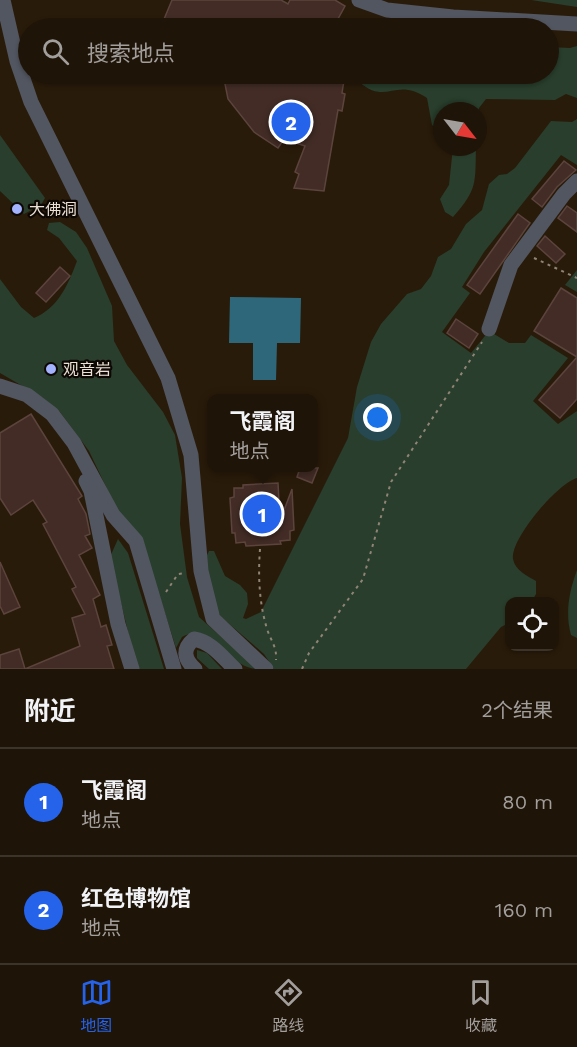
<!DOCTYPE html>
<html lang="zh">
<head>
<meta charset="utf-8">
<style>
  body { margin:0; font-family:"Work Sans","Noto Sans SC",sans-serif; background:#2c2116; color:#f1f3f6 }
  .controls { position:absolute; right:18px; bottom:18px; display:grid; overflow:hidden; border-radius:12px; box-shadow:0 2px 4px #0004 }
  .controls button { width:54px; height:54px; display:grid; place-items:center; padding:0; border:0; border-bottom:2px solid #3c3329; background:#1f1408; color:#f1f3f6; font:30px sans-serif }
  .compass { position:absolute; left:433px; top:102px; width:54px; height:54px; border-radius:50%; background:#1f1408; box-shadow:0 2px 4px #0004; rotate:121deg }
  .you { position:absolute; left:378px; top:418px; width:21px; height:21px; margin:-15px; border:4px solid #fff; border-radius:50%; background:#1a73e8; box-shadow:0 0 0 9px #1a73e833 }
  .badge { display:grid; place-items:center; width:39px; height:39px; border-radius:50%; background:#2563eb; color:#fff; font-size:20px; font-weight:700 }
  .pin { position:absolute; translate:-50% -50%; border:3px solid #fff; box-shadow:0 2px 6px #0006 }
  .popup { position:absolute; left:207px; top:394px; width:111px; height:78px; box-sizing:border-box; display:grid; place-content:center; border-radius:12px; background:#1f1408; filter:drop-shadow(0 2px 4px #0005); font-size:20px; white-space:nowrap; color:#a19e9c }
  .popup b { font-size:22px; color:#f1f3f6 }
  .popup::after { content:''; position:absolute; left:50%; top:100%; margin-left:-12px; border:12px solid transparent; border-top-color:#1f1408 }
  .list { margin:0; padding:0; list-style:none }
  h2 { display:flex; justify-content:space-between; align-items:center; height:78px; margin:0; padding:0 24px; font-size:26px }
  h2 small { font-size:20px; font-weight:400; color:#a19e9c }
  .list li { display:grid; grid-template-columns:39px 1fr auto; gap:18px; align-items:center; box-sizing:border-box; height:108px; padding:0 24px; border-top:2px solid #3c3329 }
  .list b { display:block; font-size:22px; white-space:nowrap }
  .list p { margin:0; font-size:20px; white-space:nowrap; color:#a19e9c }
  .list em { font-size:20px; font-style:normal; color:#a19e9c }
  .icon { flex:none; width:33px; height:33px; fill:none; stroke:currentColor; stroke-width:2; stroke-linecap:round; stroke-linejoin:round }
  .map { position:relative; flex:none; width:577px; height:669px; overflow:hidden }
  .search { position:absolute; background:#1f1408; box-shadow:0 2px 4px #0004; left:18px; right:18px; top:18px; height:66px; display:flex; align-items:center; gap:15px; box-sizing:border-box; padding:0 21px; border-radius:33px; color:#a19e9c; font-size:22px }
  .sheet { height:294px; background:#1f1408 }
  nav { display:flex; justify-content:space-around; align-items:center; box-sizing:border-box; height:84px; border-top:2px solid #3c3329; background:#1f1408; font-size:16px; color:#a19e9c }
  nav a { display:grid; justify-items:center; gap:3px }
  nav .on { color:#2563eb }
  .map>svg:first-child { display:block }
  .green { fill:#293e2c }
  .water { fill:#2f677a }
  .building { fill:#432c26; stroke:#5c443d; stroke-width:1.5 }
  .lines { fill:none; stroke-linecap:round; stroke-linejoin:round }
  .path { stroke:#908476; stroke-width:2; stroke-dasharray:3 4.5; stroke-linecap:butt }
  .minor { stroke:#525660; stroke-width:15 }
  .poi-dot { fill:#a3b2fd; stroke:#0d0703; stroke-width:2 }
  .labels { text-anchor:middle; stroke-width:4.5; stroke-linejoin:round; paint-order:stroke }
  .poi-label { font-size:16px; fill:#eae0d5; stroke:#0d0703; text-anchor:start }
</style>
</head>
<body>
<div class="map">
<svg width="577" height="669" viewBox="0 0 577 669">
  <rect width="100%" height="100%" fill="#291b0a"/>
  <path class="green" d="M531,0H577V7Z
    M577,46V98L566,94L555,100L486,99L479,108L478,117V111H442V132L432,125L427,98C393,74 384,112 352,74H548L549,47L570,48Z
    M577,119V165L561,155L484,252L462,287L470,293L442,332L471,353L489,331L509,343H525L531,335L568,358L533,401L558,424L577,411V478C558,483 510,539 513,559C515,570 527,576 536,581V594L532,601L510,602L509,623L501,627L466,669H274L264,654L220,616L215,604L205,559L209,551H214L225,576L240,585L247,593L248,604L243,618L246,619L261,612L348,438L357,387L371,342L381,324L407,294L421,289L431,276L438,257L451,249L466,224L482,210L489,184L499,175L507,174L515,168L551,121L572,122Z
    M0,135L45,198L41,205L24,214L0,191Z
    M453,147H476C475,183 478,189 453,217L445,212L440,199L449,185Z
    M60,222L76,232L87,248L112,306L114,341L127,365L163,412L175,435L182,478L180,524L187,577L199,617L257,669C228,669 213,619 182,637L176,648L141,537L118,512L89,451L60,412L43,398L0,373V279L21,307L34,318C58,308 68,285 77,261L59,238L47,230L49,223Z
    M577,270V292L565,285Z
    M118,539L128,553L164,669H137L110,557Z
    M577,570V638L571,635C565,613 569,592 577,570Z
    M197,650L207,653L222,669H209L197,658Z"/>
  <path class="water" d="M230,297L301,298L300,343H277L276,380H253V343H229Z"/>
  <path class="building" d="M172,0H281L288,4L290,0H335L345,6L333,28H172L162,24Z
    M223,74H345L342,93L345,94L342,111L338,110L324,191L294,188L299,174L295,172L305,146L284,139L278,148L254,132L228,99Z
    M564,161L576,170L557,187L542,207L532,199Z
    M567,206L577,213V232L558,218Z
    M518,214L530,223L480,294L467,285Z
    M545,236L565,254L556,263L537,246Z
    M60,267L70,276L46,302L36,293Z
    M561,288L577,298V399L560,418L539,400L577,357L534,331Z
    M456,319L478,334L469,348L447,333Z
    M31,414L82,496L78,499L86,514L90,534L85,536L92,548L79,555L100,595L93,599L101,627L106,625L112,645L107,646L114,669H0V655L19,649L25,669L80,646L72,618L85,614L72,589L76,587L43,524L47,522L33,500L11,515L0,498V433Z
    M300,468H318L312,483L297,477Z
    M278,483L280,521L292,489L294,530L290,531V540L280,541L281,544L246,546L245,542L236,543L235,533H232L230,498L234,497V488H243V485Z
    M0,562L20,607L4,614L0,606Z"/>
  <g class="lines">
    <path class="path" d="M534,258L577,278
      M260,549C258,576 259,602 267,629C271,641 277,647 276,660
      M166,592L178,574L186,573
      M302,669L309,653L363,579L391,482L482,342"/>
    <path class="minor" d="M3,0L17,61L31,102L168,378L191,455L201,571L213,619L266,669
      M359,0L387,10L453,17L577,24
      M489,329L511,265L564,194L577,181
      M0,386L27,395L52,414L74,443L113,515L136,541L174,669
      M86,481L91,491L118,624L132,669
      M195,669C184,659 182,649 194,639C212,642 222,657 235,669"/>
  </g>
  <g class="poi-dot">
    <circle cx="17" cy="209" r="6"/>
    <circle cx="51" cy="369" r="6"/>
  </g>
  <g class="labels">
    <g class="poi-label">
      <text x="29" y="215">大佛洞</text>
      <text x="63" y="375">观音岩</text>
    </g>
  </g>
</svg>
<div class="controls">
<button><svg class="icon" aria-label="locate" viewBox="0 0 24 24"><circle cx="12" cy="12" r="6"/><path d="M12 2v4M12 18v4M2 12h4M18 12h4"/></svg></button>
</div>
<svg class="compass" viewBox="-18 -18 36 36"><path d="M0-13l5 13h-10z" fill="#e53935"/><path d="M0 13l5-13h-10z" fill="#a19e9c"/></svg>
<div class="you"></div>
<div class="pin badge" style="left:262px;top:514px">1</div>
<div class="popup"><b>飞霞阁</b>地点</div>
<div class="pin badge" style="left:291px;top:122px">2</div>
<div class="search"><svg class="icon" aria-label="search" viewBox="0 0 24 24"><circle cx="10" cy="10" r="6"/><path d="M15 15l6 6"/></svg>搜索地点</div>
</div>
<section class="sheet">
<h2>附近<small>2个结果</small></h2>
<ul class="list">
<li><span class="badge">1</span><div><b>飞霞阁</b><p>地点</p></div><em>80 m</em></li>
<li><span class="badge">2</span><div><b>红色博物馆</b><p>地点</p></div><em>160 m</em></li>
</ul>
</section>
<nav>
<a class="on"><svg class="icon" aria-label="map" viewBox="0 0 24 24"><path d="M3 6l6-2 6 2 6-2v14l-6 2-6-2-6 2zM9 4v14M15 6v14"/></svg>地图</a>
<a><svg class="icon" aria-label="directions" viewBox="0 0 24 24"><path d="M12 3l9 9-9 9-9-9zM9 14v-3h6M13 9l2 2-2 2"/></svg>路线</a>
<a><svg class="icon" aria-label="saved" viewBox="0 0 24 24"><path d="M7 4h10v16l-5-4-5 4z"/></svg>收藏</a>
</nav>
</body>
</html>
